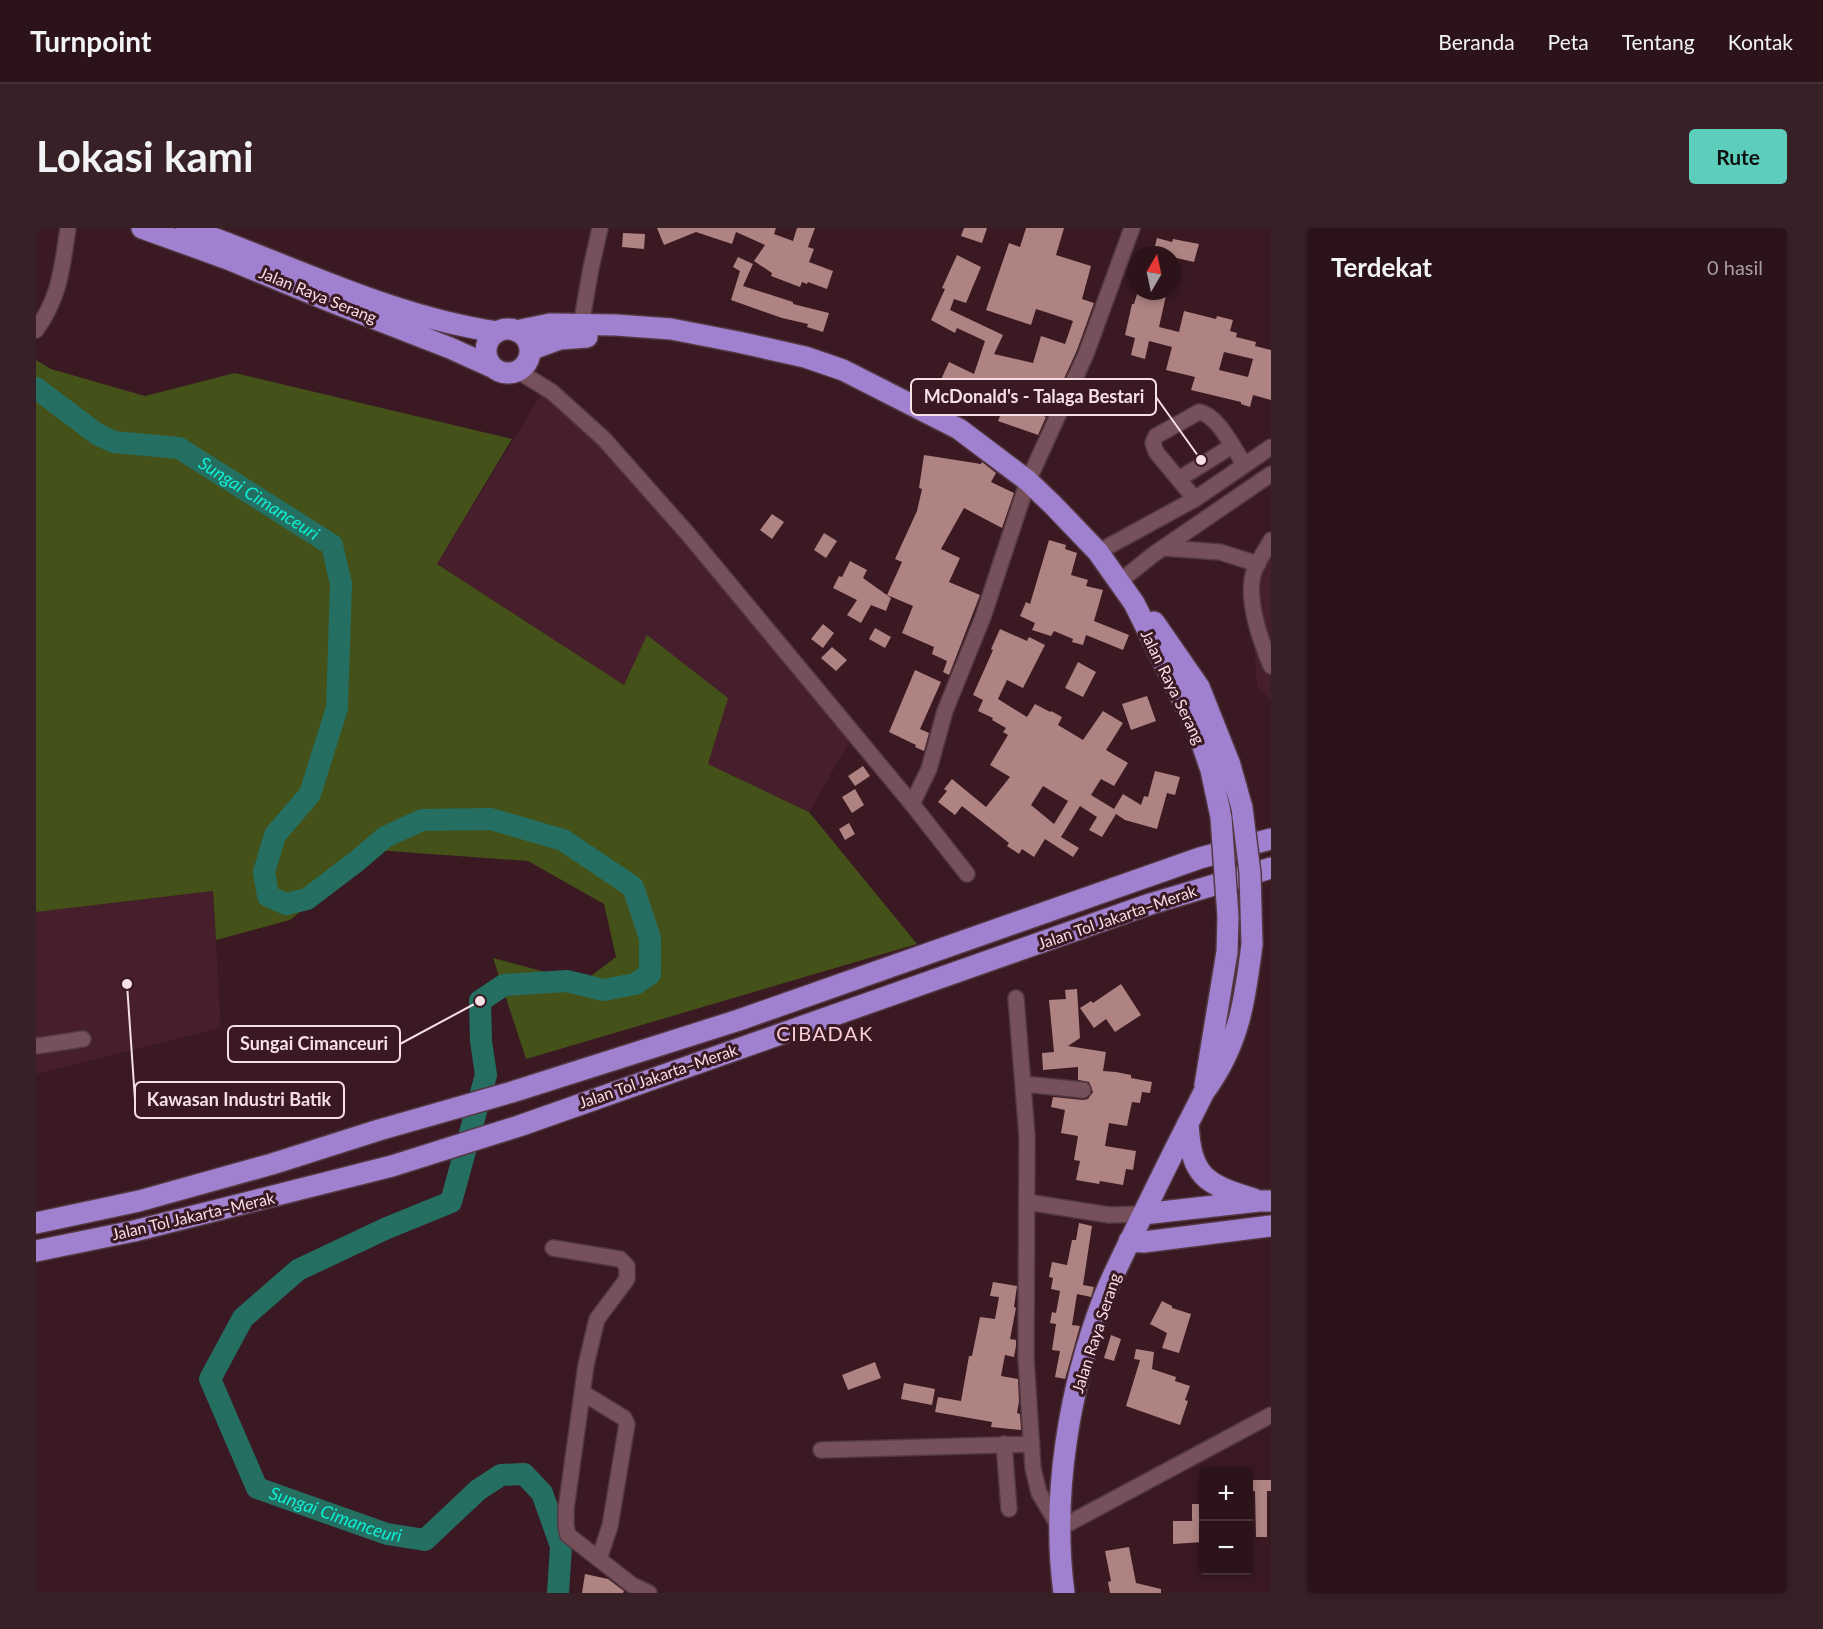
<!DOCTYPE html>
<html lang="id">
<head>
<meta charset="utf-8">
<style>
  body { margin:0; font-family:Lato,sans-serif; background:#382027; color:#f1f3f6 }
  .controls { position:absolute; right:18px; bottom:18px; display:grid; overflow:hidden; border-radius:6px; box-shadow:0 3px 9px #0003 }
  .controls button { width:54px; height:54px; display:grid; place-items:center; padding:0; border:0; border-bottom:2px solid #483239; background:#2c131a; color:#f1f3f6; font:30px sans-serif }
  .compass { position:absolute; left:1091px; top:18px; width:54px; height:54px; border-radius:50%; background:#2c131a; box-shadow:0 3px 9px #0003; rotate:9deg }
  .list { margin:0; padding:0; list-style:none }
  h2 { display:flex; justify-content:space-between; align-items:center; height:78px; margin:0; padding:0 24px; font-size:26px }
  h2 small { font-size:20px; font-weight:400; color:#a69ea2 }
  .map { position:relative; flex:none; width:1235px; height:1365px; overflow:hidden; border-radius:6px }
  header { display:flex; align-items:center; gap:36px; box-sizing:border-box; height:84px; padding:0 30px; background:#2c131a; border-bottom:2px solid #483239 }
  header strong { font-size:28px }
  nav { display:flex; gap:33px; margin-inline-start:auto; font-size:21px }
  .intro { display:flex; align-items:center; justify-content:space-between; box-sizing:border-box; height:144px; padding:0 36px }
  h1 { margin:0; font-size:42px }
  .button { padding:15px 27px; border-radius:6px; background:#5ccebb; color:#111; font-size:21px; font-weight:700 }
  main { display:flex; gap:36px; padding:0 36px }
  aside { flex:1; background:#2c131a; border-radius:6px; box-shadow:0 3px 9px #0003 }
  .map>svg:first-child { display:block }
  .built { fill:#461e2c }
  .green { fill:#445118 }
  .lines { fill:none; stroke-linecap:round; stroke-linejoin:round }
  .river { stroke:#256e62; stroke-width:22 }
  .building { fill:#ae8382; fill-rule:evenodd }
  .minor-casing { stroke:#533841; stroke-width:18 }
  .highway-casing { stroke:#533841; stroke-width:24 }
  .minor { stroke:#76505b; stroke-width:15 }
  .highway { stroke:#9f81cf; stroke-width:21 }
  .highway-bridge-casing { stroke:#533841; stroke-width:24; stroke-linecap:butt }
  .highway-bridge { stroke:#9f81cf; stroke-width:21 }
  .labels { text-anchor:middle; stroke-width:6; stroke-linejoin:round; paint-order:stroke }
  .street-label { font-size:16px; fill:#f6dfe5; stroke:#3a1923 }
  .water-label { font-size:18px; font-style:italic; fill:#0eeed3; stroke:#3a1923 }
  .quarter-label { font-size:20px; letter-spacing:1.5px; fill:#faccd8; stroke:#3a1923 }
  .leader { fill:none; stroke:#f6dfe5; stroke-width:2 }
  .callout-dot { fill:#f6dfe5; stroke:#3a1923; stroke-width:2 }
  .callout { fill:#3a1923; stroke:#f6dfe5; stroke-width:2 }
  .callout-label { font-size:18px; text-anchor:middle; font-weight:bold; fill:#f6dfe5 }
</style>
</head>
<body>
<header>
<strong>Turnpoint</strong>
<nav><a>Beranda</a><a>Peta</a><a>Tentang</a><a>Kontak</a></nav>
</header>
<div class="intro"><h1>Lokasi kami</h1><a class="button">Rute</a></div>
<main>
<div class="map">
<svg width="1235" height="1365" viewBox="0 0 1235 1365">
  <rect width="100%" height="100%" fill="#3a1923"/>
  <path class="built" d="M508,162L608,258L819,504L773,584L672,536L611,408L588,457L401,336Z
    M1235,303V472L1221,459L1213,336Z
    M177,663L185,800L0,846V684Z"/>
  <path class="green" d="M0,132L15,141L109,168L199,145L476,211L401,336L588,457L611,407L692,470L672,536L773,584L881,716L490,831L457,730L547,754L580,729L568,676L492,633L339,622L254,692L180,712L177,663L0,684Z"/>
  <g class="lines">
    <path class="river" id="s1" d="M0,160L61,206L78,214L143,220L296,317L305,356L301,480L274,566L239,607L228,644L232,668L250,676L271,671L321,633L349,609L386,592L455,591L527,612L597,659L614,710V746L599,756L567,762L531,753L468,757L444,773L445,813L450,847L415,974L351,1000L262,1042L207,1090L174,1151L221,1260L351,1306L389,1312L442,1262L465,1247L488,1246L506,1265L525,1318L522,1365"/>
  </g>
  <path class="building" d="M621,0H740L738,6L757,13L761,0H779L772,19L778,21L773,34L797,43L791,61L772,54L771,56L766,54L764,59L735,48L736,45L718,33L729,17L700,4L696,16L660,4L628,17Z
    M928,0H951L946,15L925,8Z
    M990,0H1028L1020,27L1055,38L1046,71L1058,75L1041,122L1026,155L1017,152L1005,187L1010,189L1002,207L962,193L966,183L929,170L930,168L903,156L913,134L938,146L949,113L921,100L919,105L895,92L909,61L906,60L921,27L945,39L930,75L918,71L914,82L967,107L958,126L997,135L1005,108L1029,116L1037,93L1000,81L995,97L950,82L973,15L984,19Z
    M587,5L609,6L608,21L586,19Z
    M1121,10L1136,14L1137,11L1163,16L1158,34L1136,29V27L1117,26Z
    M702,29L717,36L707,58L757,74V76L793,85L787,104L771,99L772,96L746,90L695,72L704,43L697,39Z
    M1102,63H1131L1123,99L1143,104L1148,83L1180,91L1181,88L1197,92L1194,103L1201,105L1200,109L1220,114L1219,118L1235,122V172L1217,167L1214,179L1205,176V174L1155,162L1159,149L1130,142L1136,119L1113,113L1109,131L1095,127L1099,110L1089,107L1096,76H1098ZM1188,124L1217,131L1212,149L1183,142Z
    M888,227L945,236L946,234L960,245L955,254L978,265L966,300L928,280L905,321L924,330L913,354L944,367L913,447L907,444L911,433L896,426L898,419L866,405L877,378L851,367L866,334L859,331L881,283L886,261L883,260Z
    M736,286L748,294L736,311L724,302Z
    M788,305L801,313L790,330L778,322Z
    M1013,312L1030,317L1029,321L1041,325L1035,347L1052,352L1050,358L1067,362L1058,393L1093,407L1087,422L1050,407L1047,417L1036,414L1037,411L1018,403L1015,408L996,402L999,395L984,388L990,374L994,376Z
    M814,333L831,342L827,350L855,370L850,383L835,377L825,395L811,387L821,372L797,360L803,348L806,349Z
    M787,396L798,405L787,420L775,411Z
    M839,400L855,409L849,420L833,411Z
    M964,401L991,413L993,409L1009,417L987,460L971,452L962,471L991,489L999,476L1014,484L1015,483L1026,489L1022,497L1047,512L1067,483L1087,495L1070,522L1092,535L1078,558L1065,551L1055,567L1078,581L1087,566L1105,577L1108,568L1112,569L1119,543L1144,549L1139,567L1131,565L1121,601L1089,592L1080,586L1066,609L1053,602L1061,589L1044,578L1025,609L1043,620L1037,629L1009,611L998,629L986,621L983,626L971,618L973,615L926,578L919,587L902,574L911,563L908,561L916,551L950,579L974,549L954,537L972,507L967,504L970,500L956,492L957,490L942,483L947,472L937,467L957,422L955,421ZM1007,558L1032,573L1018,596L995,577Z
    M796,419L811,432L800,443L785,430Z
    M1042,434L1060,444L1047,469L1029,460Z
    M879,442L905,454L884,501L893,505L888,523L879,519L880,517L853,504Z
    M1111,468L1120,493L1095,502L1086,476Z
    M827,538L834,548L819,558L812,548Z
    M819,561L828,577L816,585L806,569Z
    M813,595L819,606L809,612L803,601Z
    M1085,756L1105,787L1079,804L1070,791L1058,800L1044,780L1055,773L1057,775Z
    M1041,761L1044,810L1032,818L1070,824L1067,843L1080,844L1095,847V850L1116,854L1114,865L1106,864L1104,875L1096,874L1091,898L1073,895L1069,918L1100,923L1097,942L1090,941L1087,957L1064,953L1063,956L1040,952L1044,933L1038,932L1042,908L1025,905L1029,882L1015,879L1017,869L1047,872L1052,871L1057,864L1053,854L1042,852V839L1007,842L1006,825L1018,824L1013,772L1030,771L1029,762Z
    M1043,995L1056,998L1047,1057L1058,1059L1055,1069L1041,1066L1036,1097L1044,1098L1029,1151L1019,1149L1024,1123L1016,1122L1020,1096L1014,1095L1016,1084L1020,1085L1024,1063L1015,1061L1017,1050L1013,1049L1016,1034L1031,1037L1036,1012H1040Z
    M957,1054L981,1058L978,1079L980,1080L974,1111L980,1112V1118L978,1129L969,1127L965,1148L982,1151L983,1174L981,1185L984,1186L985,1202L955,1199L956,1194L899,1184L902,1169L925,1173L933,1128H936L944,1089L959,1091L963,1069L954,1068Z
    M1126,1073L1136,1078V1080L1155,1086L1143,1125L1126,1120L1131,1105L1114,1096Z
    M1075,1107L1085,1111L1078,1133L1068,1130Z
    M1100,1121L1118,1124L1116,1141L1140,1149L1139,1153L1154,1158L1149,1172L1152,1173L1144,1197L1090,1178L1104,1132L1098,1131Z
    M839,1134L845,1150L812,1162L806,1147Z
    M868,1155L899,1161L896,1177L865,1171Z
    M1217,1252H1235V1263H1231V1309H1220L1219,1263H1217Z
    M1156,1276H1167V1314L1137,1316V1293H1156Z
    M1093,1319L1100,1355L1125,1361V1365H1074L1072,1354L1075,1353L1069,1323Z
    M549,1346L572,1351L588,1363L587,1365H546Z"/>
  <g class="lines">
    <g class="minor-casing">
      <path id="minor" d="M545,97L555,40L564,0
        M0,102C24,69 26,40 32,0
        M482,143L516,164L568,211L652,306L876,576L931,646
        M1143,251L1196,218
        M1159,271L1120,224L1117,215L1120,208L1163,184C1181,186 1198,221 1208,236
        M1235,312C1230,322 1223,331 1219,341C1208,367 1225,414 1235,438
        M1127,320L1184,324L1222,336
        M1062,324L1159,271L1235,219
        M1083,354L1118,326L1235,246
        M876,576L893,541L909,483L947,389L992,253L1050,126L1096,0
        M980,770L991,908L990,1130L997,1240L1003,1265L1024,1300L1235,1187
        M0,818L47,811
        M988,856L1047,862
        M991,974L1073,987L1107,986
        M517,1020L584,1031L591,1038V1051L561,1091L550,1137L530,1281V1298L532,1307L596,1357L613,1365
        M547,1165L588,1190L591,1196L574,1298L563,1331
        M968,1216L973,1281
        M785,1222L996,1216"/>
    </g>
    <g class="highway-casing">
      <path id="highway" d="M106,0L192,31L296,74L414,120L456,139
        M150,0C253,36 352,88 461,104
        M450 123a22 22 0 1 1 44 0a22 22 0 1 1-44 0Z
        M480,103L514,96L580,97L635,101L702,114L769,129L807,142L923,201L992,253L1017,277L1062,324L1098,375L1161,501L1175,542L1185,589
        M494,122L524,111L551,109
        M1118,394L1163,459L1194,537L1206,580
        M1169,857L1191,724
        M1152,895C1155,949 1169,956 1218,971
        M1107,986L1223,973H1235
        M0,995L103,973L236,936L343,902L476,864L703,792L1164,630L1235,611
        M1093,1013L1108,1014L1235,998
        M0,1023L98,1003L356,938L483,898L1114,676L1235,640
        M1028,1365C1015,1268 1033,1160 1068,1069C1080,1039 1095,1011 1109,982C1128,943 1148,903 1168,864C1203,817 1209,773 1216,716"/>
    </g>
    <use href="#minor" class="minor"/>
    <use href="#highway" class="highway"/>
    <g class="highway-bridge-casing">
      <path id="highway-bridge" d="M1206,580L1214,645L1216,716
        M1185,589L1192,689L1191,724"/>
    </g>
    <use href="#highway-bridge" class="highway-bridge"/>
  </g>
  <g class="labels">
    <g class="street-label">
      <text transform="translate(282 67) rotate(22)" y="6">Jalan Raya Serang</text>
      <text transform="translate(1137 459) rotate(64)" y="6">Jalan Raya Serang</text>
      <text transform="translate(1081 689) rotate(-19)" y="6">Jalan Tol Jakarta–Merak</text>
      <text transform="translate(622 848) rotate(-19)" y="6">Jalan Tol Jakarta–Merak</text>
      <text transform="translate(157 988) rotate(-13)" y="6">Jalan Tol Jakarta–Merak</text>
      <text transform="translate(1060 1105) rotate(-72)" y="6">Jalan Raya Serang</text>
    </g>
    <g class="water-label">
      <text dy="6" stroke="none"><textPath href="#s1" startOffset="255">Sungai Cimanceuri</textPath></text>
      <text dy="6" stroke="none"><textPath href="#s1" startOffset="2110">Sungai Cimanceuri</textPath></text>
    </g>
    <g class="quarter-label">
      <text x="789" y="813">CIBADAK</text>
    </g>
  </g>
  <path class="leader" d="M1165 232L1120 169M444 773L364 816M91 756L99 872"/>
  <g class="callout-dot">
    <circle cx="1165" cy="232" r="6"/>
    <circle cx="444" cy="773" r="6"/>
    <circle cx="91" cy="756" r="6"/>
  </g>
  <g class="callout">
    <rect x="875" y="151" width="245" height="36" rx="6"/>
    <rect x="192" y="798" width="172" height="36" rx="6"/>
    <rect x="99" y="854" width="209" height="36" rx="6"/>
  </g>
  <g class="callout-label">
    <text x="998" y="175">McDonald's - Talaga Bestari</text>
    <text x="278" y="822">Sungai Cimanceuri</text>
    <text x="203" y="878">Kawasan Industri Batik</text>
  </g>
</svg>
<div class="controls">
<button>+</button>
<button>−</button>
</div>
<svg class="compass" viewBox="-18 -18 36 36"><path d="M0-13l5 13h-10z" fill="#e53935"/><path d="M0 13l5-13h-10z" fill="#a69ea2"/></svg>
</div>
<aside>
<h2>Terdekat<small>0 hasil</small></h2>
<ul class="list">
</ul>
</aside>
</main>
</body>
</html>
